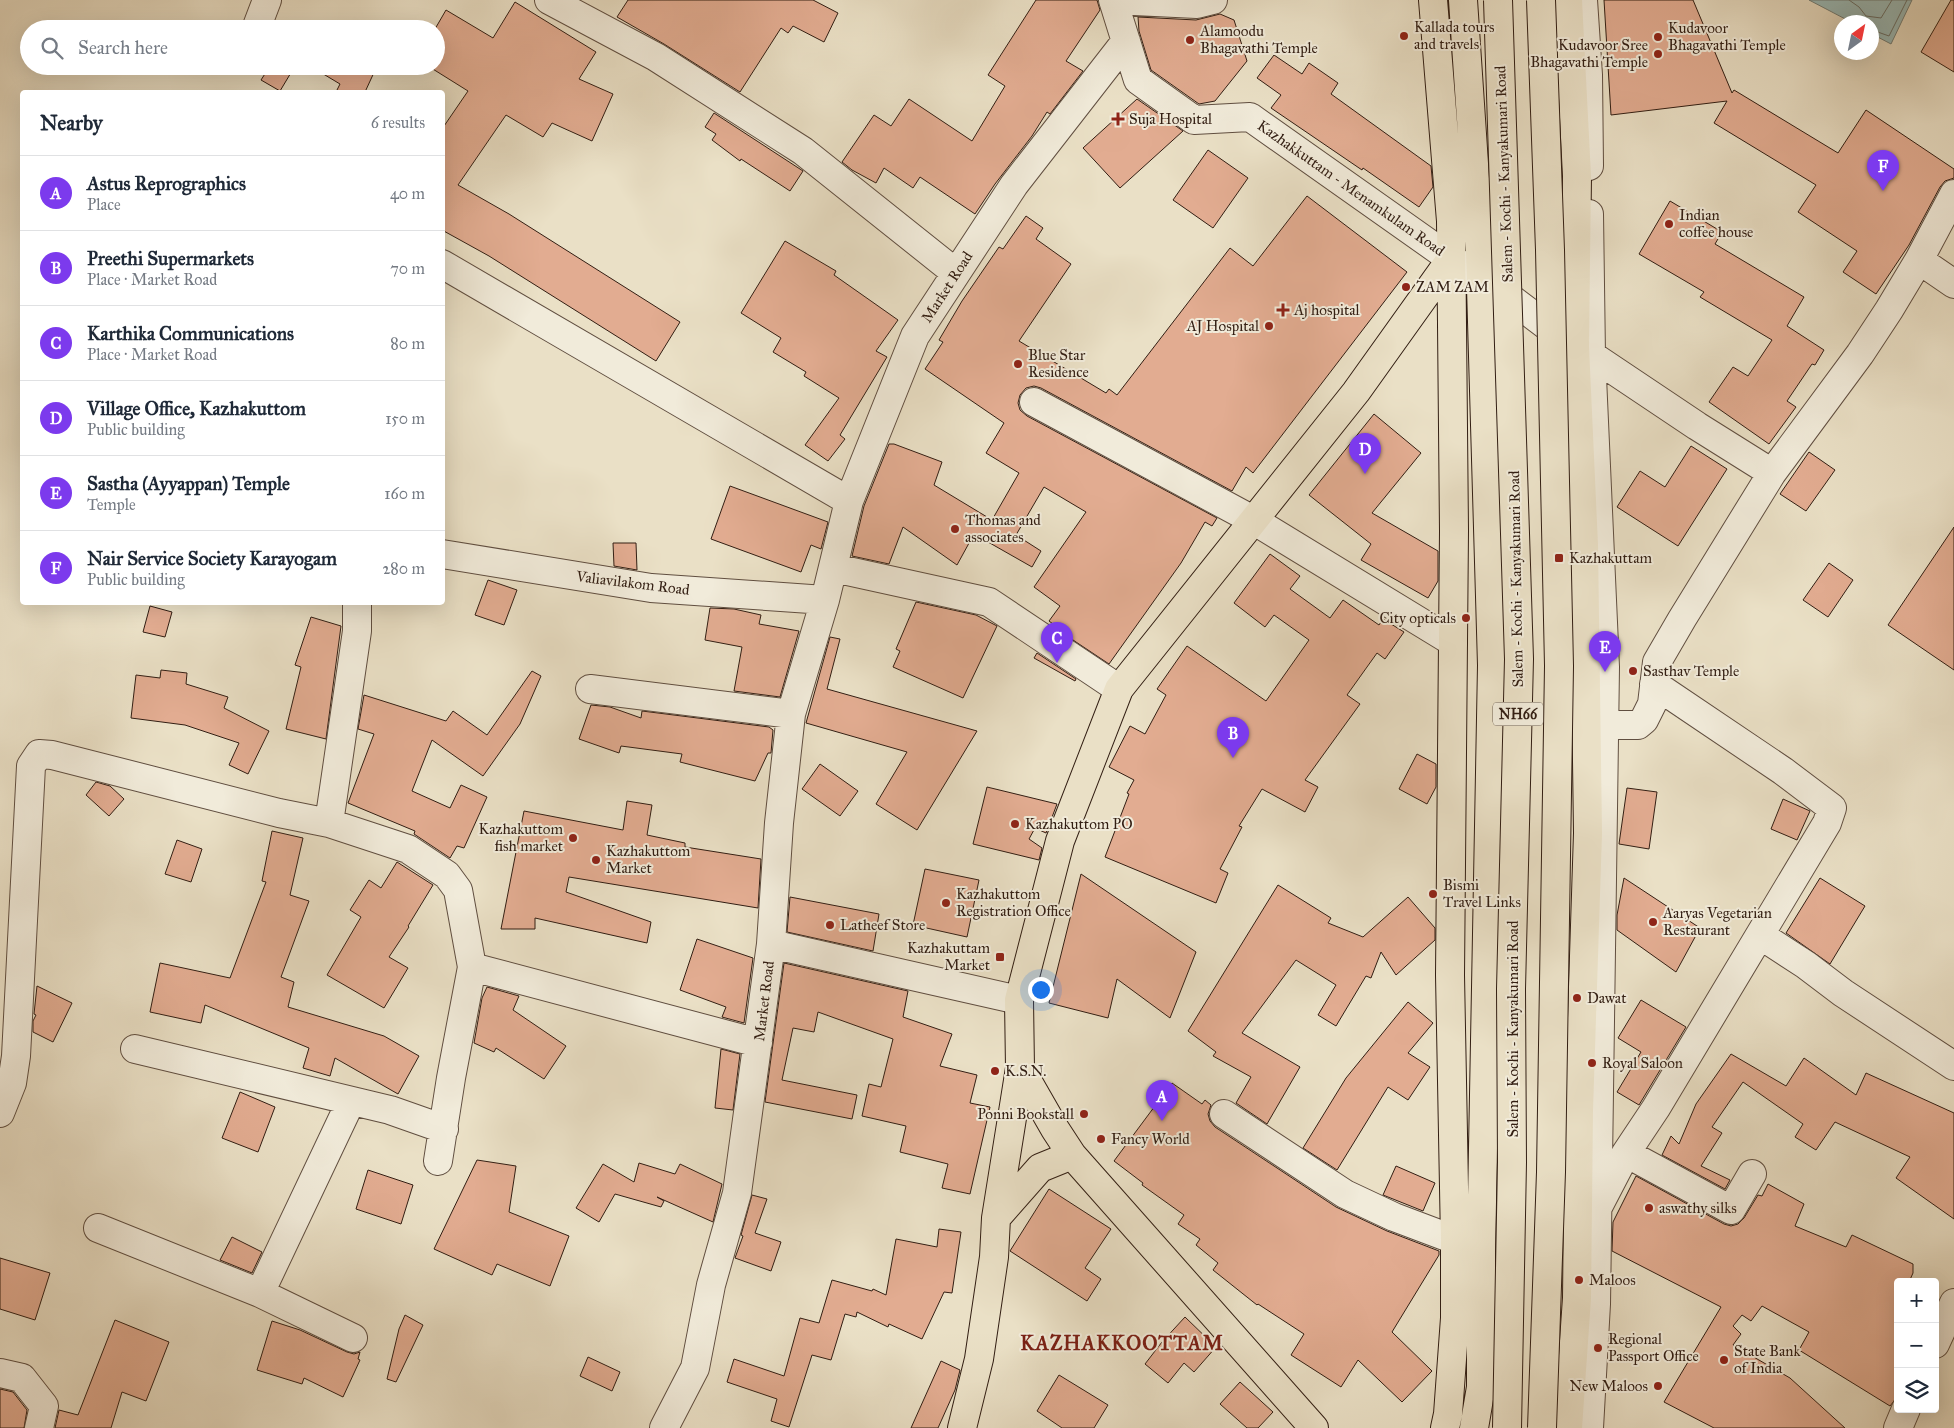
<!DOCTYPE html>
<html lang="en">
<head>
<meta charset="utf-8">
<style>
  body { margin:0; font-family:"IM FELL Great Primer",serif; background:#f2f2f3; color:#1f2937 }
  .controls { position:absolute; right:15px; bottom:15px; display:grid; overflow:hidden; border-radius:5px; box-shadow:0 5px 20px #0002 }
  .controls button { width:45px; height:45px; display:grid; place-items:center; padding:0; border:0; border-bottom:1px solid #e0e1e3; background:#fff; color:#1f2937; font:25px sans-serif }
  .compass { position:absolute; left:1834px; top:15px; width:45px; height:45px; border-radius:50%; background:#fff; box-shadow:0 5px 20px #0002; rotate:33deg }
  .you { position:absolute; left:1040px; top:989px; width:18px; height:18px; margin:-12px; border:4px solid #fff; border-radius:50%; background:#1a73e8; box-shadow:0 0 0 8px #1a73e833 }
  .badge { display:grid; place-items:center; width:32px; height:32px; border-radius:50%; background:#7c3aed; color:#fff; font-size:16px; font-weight:700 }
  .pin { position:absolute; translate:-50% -41px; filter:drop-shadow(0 1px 2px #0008) }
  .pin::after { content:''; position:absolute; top:26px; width:18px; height:15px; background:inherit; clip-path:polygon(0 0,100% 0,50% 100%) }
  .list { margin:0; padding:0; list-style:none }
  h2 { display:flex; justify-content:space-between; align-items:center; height:65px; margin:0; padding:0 20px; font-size:21px }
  h2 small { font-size:16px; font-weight:400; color:#747a83 }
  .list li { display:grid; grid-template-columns:32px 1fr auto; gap:15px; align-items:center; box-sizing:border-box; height:75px; padding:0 20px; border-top:1px solid #e0e1e3 }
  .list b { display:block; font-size:19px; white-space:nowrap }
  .list p { margin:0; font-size:16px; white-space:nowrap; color:#747a83 }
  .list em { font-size:16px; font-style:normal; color:#747a83 }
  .icon { flex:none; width:28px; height:28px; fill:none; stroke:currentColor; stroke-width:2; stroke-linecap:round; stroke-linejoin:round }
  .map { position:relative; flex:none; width:1954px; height:1428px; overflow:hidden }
  .search { position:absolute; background:#fff; box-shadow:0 5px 20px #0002; left:20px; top:20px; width:425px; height:55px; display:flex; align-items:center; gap:12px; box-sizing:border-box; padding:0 18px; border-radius:28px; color:#747a83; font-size:19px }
  .panel { position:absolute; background:#fff; box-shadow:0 5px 20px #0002; left:20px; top:90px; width:425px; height:515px; border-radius:5px }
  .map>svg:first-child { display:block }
  .water { fill:#99bcbb; stroke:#707d78 }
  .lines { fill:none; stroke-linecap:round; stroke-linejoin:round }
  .shore { stroke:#666d67; stroke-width:1 }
  .building { fill:#e2ac91; stroke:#321e13 }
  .minor-casing { stroke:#604e40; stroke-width:30 }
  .major-casing { stroke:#321e13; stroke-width:30 }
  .minor { stroke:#f1ebda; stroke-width:28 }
  .major { stroke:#eae0c6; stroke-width:28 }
  .highway-bridge-casing { stroke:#321e13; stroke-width:30; stroke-linecap:butt }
  .highway-bridge { stroke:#eae0c6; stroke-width:28 }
  .poi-dot { fill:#8f2418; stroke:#f1ebda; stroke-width:2 }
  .labels { text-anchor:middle; stroke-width:4; stroke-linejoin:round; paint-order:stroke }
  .shield { fill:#f1ebda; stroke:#6b5c4f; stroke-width:1 }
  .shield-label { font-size:14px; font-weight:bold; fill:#321e13 }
  .poi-label { font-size:15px; fill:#321e13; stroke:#f1ebda; text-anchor:start }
  .street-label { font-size:15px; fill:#321e13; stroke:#f1ebda }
  .district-label { font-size:20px; font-weight:bold; letter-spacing:1px; fill:#7a1f14; stroke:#f1ebda }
</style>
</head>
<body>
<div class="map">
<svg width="1954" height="1428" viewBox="0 0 1954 1428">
  <rect width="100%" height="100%" fill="#eae0c6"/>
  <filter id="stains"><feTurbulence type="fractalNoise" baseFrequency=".004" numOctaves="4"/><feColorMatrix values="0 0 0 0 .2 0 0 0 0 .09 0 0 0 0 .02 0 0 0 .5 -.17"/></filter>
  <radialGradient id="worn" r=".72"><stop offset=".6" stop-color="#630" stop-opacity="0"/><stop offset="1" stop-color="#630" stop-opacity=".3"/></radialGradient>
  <path class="water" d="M1809,0H1912L1891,44L1872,34V22H1851Z"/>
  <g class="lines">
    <path class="shore" d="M1849,0L1859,7L1866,16L1881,18L1892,0
      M1872,30L1889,36L1907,0"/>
  </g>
  <path class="building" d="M628,0H813L838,13L824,42L793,26L788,33L781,28L740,92L664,44L617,17Z
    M1036,0H1097L1100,10L1066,61L1083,71L1050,114L1047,112L1032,136L995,184L975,214L920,177L913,188L884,168L876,183L852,170L842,162L874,115L891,126L909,99L972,141L1005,86L988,75Z
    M1604,0H1693L1732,93L1734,90L1838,153L1866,110L1954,169V178L1945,181L1940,187L1909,245L1876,294L1843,272L1857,251L1798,212L1816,185L1714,123L1727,101L1611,115Z
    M1951,0H1954V72L1921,52Z
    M515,2L596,52L579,79L613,94L592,141L552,123L543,137L506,115L458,185L509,214L680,322L656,361L489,256L442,230V129L468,91L428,66H436V29H435L446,10L493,38Z
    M1220,14L1234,20L1247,61L1215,101L1199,104L1151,70L1139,31L1138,17L1196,20Z
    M1274,55L1302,74L1309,63L1338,83L1331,94L1431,166L1433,187L1419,207L1363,168L1362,170L1271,108L1281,95L1257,78Z
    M270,66H295L280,91L261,80Z
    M310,66H377L365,92H336L340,84Z
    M1137,99L1183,131L1120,188L1083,148Z
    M714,113L803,171L790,191L741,159L740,161L712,140L716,134L705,127Z
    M1208,150L1248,178L1213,228L1173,200Z
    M1307,196L1407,272L1253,473L1246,467L1232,491L1041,388L1034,386L1026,388L1020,395L1018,403L1020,410L1027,416L1217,518L1212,526L1205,522L1181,563L1109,664L1052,626L1053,624L1049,621L1060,606L1034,587L1086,512L1044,487L1016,535L1041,551L1032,567L974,534L957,565L903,527L889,564L852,556L864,506L889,444H894L942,462L934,485L992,520L1019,473L986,453L1004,423L925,369L943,342L939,340L962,301L999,247L1003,249L1026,216L1043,228L1036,239L1071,264L1019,341L1106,393L1109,389L1117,395L1230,248L1253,266Z
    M1670,201L1722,232L1715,244L1804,297L1787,326L1824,350L1815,365L1812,364L1787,401L1796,407L1769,444L1709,402L1733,367L1748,376L1772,340L1700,297L1704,292L1639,254Z
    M785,241L836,271L834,275L898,320L876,351L887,357L840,435L845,439L828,461L805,445L839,398L804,376L806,372L773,352L781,338L741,313Z
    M1374,414L1421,453L1372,513L1438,551V581L1428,598L1361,560L1371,544L1309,495Z
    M1691,446L1727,469L1678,546L1617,507L1640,471L1665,487Z
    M1809,452L1835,470L1806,511L1780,494Z
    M730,486L828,522L821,549L811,545L801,572L711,539Z
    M1954,527V670L1888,625Z
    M613,543H636L637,570L614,566Z
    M1270,554L1300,576L1290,589L1330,618L1343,600L1379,625L1383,619L1404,632L1385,659L1377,653L1347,695L1360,704L1305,780L1318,787L1305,812L1262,789L1239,826L1242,827L1220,869L1228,873L1216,903L1105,857L1129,794L1127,793L1134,780L1109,767L1130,726L1145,734L1166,695L1157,689L1187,646L1266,701L1309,640L1274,615L1265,627L1234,603Z
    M1829,563L1853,580L1828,617L1803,600Z
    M488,580L517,590L504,625L475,615Z
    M916,602L976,615L997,626L963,698L893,667L900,651L896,649Z
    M150,606L172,612L165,637L143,632Z
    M710,608L734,609L761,615L759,624L799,631L780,697L734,691L742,647L705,640Z
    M311,617L341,626L326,739L286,729L301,667L295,665Z
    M830,637L840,639L827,689L977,731L917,830L876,804L907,752L806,723Z
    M1037,653L1076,679L1075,681L1034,658Z
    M161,670L187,673L186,684L228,697L224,708L269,731L248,774L229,765L239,743L185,725L131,718L136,675L160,678Z
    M532,671L541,676L520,724L483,776L432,740L412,791L450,808L461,785L487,797L464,848L457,846L450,858L414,834L415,831L348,803L374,734L358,729L364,695L446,721L453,711L487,735Z
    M591,705L610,707L641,718L642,711L769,727L773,730L771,753H768L755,781L680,762L682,754L621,746L619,753L579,739Z
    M1417,754L1436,764V787L1427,804L1399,789Z
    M820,764L858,791L840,816L802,789Z
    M96,782L110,786L124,799L109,816L86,795Z
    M987,787L1057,804L1046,833L1035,828L1029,839L1042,848L1039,860L973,844Z
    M1627,788L1657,792L1649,849L1619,844Z
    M1783,799L1810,811L1797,840L1771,829Z
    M627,801L652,805L647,835L685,843V847L761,859L758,908L569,877L566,892L651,922L647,943L535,918V929H501L524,811L623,830Z
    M272,831L303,838L290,895L309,901L281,977L294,982L288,1007L384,1036L419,1056L398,1094L335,1058L330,1076L303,1068L309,1048L205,1005L201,1023L150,1012L160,963L230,978L266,882L262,881Z
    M177,840L202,849L191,882L165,874Z
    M397,862L433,885L408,926L409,927L389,957L408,968L384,1008L327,975L361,917L350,910L369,880L381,888Z
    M925,869L979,880L967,937L913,925Z
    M1081,874L1196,952L1170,1018L1117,979L1108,1018L1049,1003Z
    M1624,878L1700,928L1676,972L1617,930V915Z
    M1820,878L1865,906L1830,964L1786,933Z
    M1278,885L1331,918L1328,923L1363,937L1408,897L1435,928V940L1396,975L1381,952L1371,978L1366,976L1336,1026L1318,1015L1336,985L1296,960L1242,1033L1300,1067L1267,1124L1236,1103L1251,1077L1213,1056L1216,1052L1188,1031Z
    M790,897L879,914L873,951L787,932Z
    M697,939L753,958L744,1023L722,1017L726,1007L680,990Z
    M784,963L908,991L903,1017L952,1034L940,1066L977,1075L970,1103L990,1107L970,1194L942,1188L948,1164L900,1152L906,1126L862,1116L869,1084L881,1087L893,1039L818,1012L814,1032L793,1028L782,1080L857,1095L852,1119L765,1102Z
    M37,986L72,1003L53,1042L33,1032V1021L36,1015L34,1014Z
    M487,987L519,996L513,1010L566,1046L544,1079L496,1048L494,1052L474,1043L482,998Z
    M1641,1000L1686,1027L1639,1105L1617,1092L1641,1052L1618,1038Z
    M1408,1002L1433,1023L1408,1053L1430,1067L1408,1100L1388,1087L1337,1170L1303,1148L1346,1078Z
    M721,1049L740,1054L733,1110L715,1108Z
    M1731,1054L1786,1086L1804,1058L1856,1095L1866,1073L1954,1113V1219L1896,1178L1910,1157L1835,1122L1816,1150L1795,1137L1803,1124L1743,1082L1712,1127L1722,1133L1701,1166L1730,1180L1725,1189L1662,1155L1671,1136L1679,1144L1696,1104Z
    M1172,1083L1202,1104L1205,1100L1211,1105L1208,1114L1210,1121L1215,1127L1336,1207L1387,1231L1439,1251V1255L1392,1332L1432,1371L1402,1402L1358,1360L1341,1387L1291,1355L1304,1334L1258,1304L1257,1305L1213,1270L1218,1263L1196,1245L1200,1239L1178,1224L1184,1215L1142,1185L1143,1183L1114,1161Z
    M240,1092L275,1107L258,1152L222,1138Z
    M477,1160L516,1166L509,1212L569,1236L550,1286L497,1264L492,1275L434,1249Z
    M639,1163L675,1174L680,1164L722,1184L713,1222L657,1197L664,1201L661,1207L615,1194L599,1222L576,1208L603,1164L634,1182Z
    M1396,1166L1435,1183L1423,1211L1383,1195Z
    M368,1170L413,1185L401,1224L356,1209Z
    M1636,1176L1724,1224L1731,1226L1738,1224L1744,1218L1758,1195L1762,1196L1768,1184L1804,1204L1795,1226L1846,1247L1852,1235L1913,1264V1273L1909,1282H1898V1396L1890,1406L1799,1350L1809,1332L1762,1306L1751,1321L1742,1315L1733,1326L1741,1334L1733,1345L1790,1378L1845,1428H1714L1664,1402L1721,1307L1612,1251L1613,1222Z
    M1049,1189L1111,1229L1085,1268L1101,1279L1087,1301L1010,1251Z
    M752,1195L767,1199L755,1233L781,1242L771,1271L735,1258L743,1236L741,1235Z
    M939,1229L961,1232L952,1293L944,1292L922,1339L889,1324L888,1327L857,1312L856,1317L845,1314L831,1360L812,1355L789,1427L771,1421L777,1399L727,1382L734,1359L784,1376L800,1318L819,1323L832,1280L872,1291L873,1289L886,1295L896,1239L937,1247Z
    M232,1237L262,1252L252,1273L220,1260Z
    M0,1258L50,1273L35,1320L0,1309Z
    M405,1315L423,1325L396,1382L387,1379L399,1329Z
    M1185,1317L1216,1347L1194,1372L1184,1363L1168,1383L1145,1364L1162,1342Z
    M115,1320L169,1342L146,1401L122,1392L111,1428H55L59,1410L78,1415Z
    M272,1321L300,1330L347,1352L354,1354L360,1352L358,1359L360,1360L343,1397L304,1378L302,1384L257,1370Z
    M588,1357L620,1372L612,1391L580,1376Z
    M941,1361L960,1370L955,1390L938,1428H911Z
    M1059,1375L1108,1405L1094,1428H1062L1037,1411Z
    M1240,1382L1273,1412L1258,1428H1247L1220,1404Z
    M0,1389L13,1392L27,1410L24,1428H0Z"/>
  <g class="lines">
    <g class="minor-casing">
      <path id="minor" d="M549,0L656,57L803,151L956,273
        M1113,0L1138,80L1194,120L1250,117L1451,259L1481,276L1575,347L1591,355L1697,426L1772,473
        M1113,0L1197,4L1213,0
        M1583,0L1588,75L1589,166
        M256,29L267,0
        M1919,260L1954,194
        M442,264L849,501
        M1034,402L1253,520L1453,642
        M442,554L651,588L825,600
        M834,568L989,602L1119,689
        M590,689L791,714
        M1605,725H1638L1644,720L1652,704L1657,662L1682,619L1772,473L1860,354L1889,310L1919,260L1954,284
        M329,823L357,631V602
        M1760,935L1806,965L1843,993L1954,1066
        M771,944L1019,1000
        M472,967L758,1043
        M135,1049L390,1110L444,1129
        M0,1113L12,1083L16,1056L31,766L39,754L52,755L279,813L329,823L408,849L447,875L458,890L472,967L451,1078L438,1161
        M1224,1114L1345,1194L1394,1217L1455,1240
        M1626,1153L1731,1210L1752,1174
        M1599,1205L1626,1153L1656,1108L1827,823L1832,808L1783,771L1654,684
        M98,1228L260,1293L353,1338
        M260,1293L351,1101
        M1935,1344L1954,1303
        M0,1373L22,1378L44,1406L39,1428
        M664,1428L695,1368L711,1285L737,1193L771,944L779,823L791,714L825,600L849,501L915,336L1014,185L1126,41
        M1589,1428L1596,1304L1605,667L1591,355L1589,214
        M1898,1428L1906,1409"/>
    </g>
    <g class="major-casing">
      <path id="major" d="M1433,0L1451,221L1454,531L1450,975L1455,1240V1318L1448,1414L1445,1428
        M1463,0L1480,253L1492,665L1481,1256V1387L1474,1428
        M1020,1068L1055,1129L1072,1155L1314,1428
        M996,1218L1040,1168L1072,1155
        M962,1428L979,1359L994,1257L996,1218L1020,1068L1019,1000L1060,841L1119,689L1356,392L1451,259
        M1568,1428L1577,1298L1579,1110L1588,833L1584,545L1575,347L1577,176L1568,0"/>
    </g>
    <use href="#minor" class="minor"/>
    <use href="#major" class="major"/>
    <g class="highway-bridge-casing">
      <path id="highway-bridge" d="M1498,0L1519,659L1511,989L1512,1162L1507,1428
        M1541,0L1550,250L1559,666L1551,1172L1542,1428"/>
    </g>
    <use href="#highway-bridge" class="highway-bridge"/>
  </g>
  <g class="poi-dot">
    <circle cx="1404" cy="36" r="5"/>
    <circle cx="1658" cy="37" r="5"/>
    <circle cx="1190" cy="40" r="5"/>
    <circle cx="1658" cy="54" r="5"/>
    <path d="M1115.5 111.5h5v5h5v5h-5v5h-5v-5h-5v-5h5z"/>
    <circle cx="1669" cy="224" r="5"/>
    <circle cx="1406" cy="287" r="5"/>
    <path d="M1280.5 302.5h5v5h5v5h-5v5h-5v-5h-5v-5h5z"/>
    <circle cx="1269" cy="326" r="5"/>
    <circle cx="1018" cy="364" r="5"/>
    <circle cx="955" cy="529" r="5"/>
    <rect x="1554" y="553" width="10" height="10" rx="2.5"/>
    <circle cx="1466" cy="618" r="5"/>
    <circle cx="1633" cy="671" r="5"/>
    <circle cx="1015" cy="824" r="5"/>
    <circle cx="573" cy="838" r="5"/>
    <circle cx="596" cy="860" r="5"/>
    <circle cx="1433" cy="894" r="5"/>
    <circle cx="946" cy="903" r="5"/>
    <circle cx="1653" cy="922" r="5"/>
    <circle cx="830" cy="925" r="5"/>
    <rect x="995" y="952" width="10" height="10" rx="2.5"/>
    <circle cx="1577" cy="998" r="5"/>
    <circle cx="1592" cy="1063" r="5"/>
    <circle cx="995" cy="1071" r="5"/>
    <circle cx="1084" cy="1114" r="5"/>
    <circle cx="1101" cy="1139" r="5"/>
    <circle cx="1649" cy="1208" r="5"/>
    <circle cx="1579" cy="1280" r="5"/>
    <circle cx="1598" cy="1348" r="5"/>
    <circle cx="1724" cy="1360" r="5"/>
    <circle cx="1658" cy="1386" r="5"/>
  </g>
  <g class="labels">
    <rect class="shield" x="1493" y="702.5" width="50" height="23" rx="4"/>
    <g class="shield-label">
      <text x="1518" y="719">NH66</text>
    </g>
    <g class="poi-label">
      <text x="1414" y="32">Kallada tours<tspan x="1414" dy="17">and travels</tspan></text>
      <text x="1668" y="33">Kudavoor<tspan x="1668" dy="17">Bhagavathi Temple</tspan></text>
      <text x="1200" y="36">Alamoodu<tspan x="1200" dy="17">Bhagavathi Temple</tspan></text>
      <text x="1648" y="50" text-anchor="end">Kudavoor Sree<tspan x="1648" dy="17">Bhagavathi Temple</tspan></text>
      <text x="1129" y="124">Suja Hospital</text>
      <text x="1679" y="220">Indian<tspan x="1679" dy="17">coffee house</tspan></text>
      <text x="1416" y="292">ZAM ZAM</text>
      <text x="1294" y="315">Aj hospital</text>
      <text x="1259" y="331" text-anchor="end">AJ Hospital</text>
      <text x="1028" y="360">Blue Star<tspan x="1028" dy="17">Residence</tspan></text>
      <text x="965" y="525">Thomas and<tspan x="965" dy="17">associates</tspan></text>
      <text x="1569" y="563">Kazhakuttam</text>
      <text x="1456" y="623" text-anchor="end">City opticals</text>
      <text x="1643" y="676">Sasthav Temple</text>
      <text x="1025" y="829">Kazhakuttom PO</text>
      <text x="563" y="834" text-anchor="end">Kazhakuttom<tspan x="563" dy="17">fish market</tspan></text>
      <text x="606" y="856">Kazhakuttom<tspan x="606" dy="17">Market</tspan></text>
      <text x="1443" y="890">Bismi<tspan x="1443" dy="17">Travel Links</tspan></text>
      <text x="956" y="899">Kazhakuttom<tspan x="956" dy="17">Registration Office</tspan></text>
      <text x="1663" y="918">Aaryas Vegetarian<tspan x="1663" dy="17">Restaurant</tspan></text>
      <text x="840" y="930">Latheef Store</text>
      <text x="990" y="953" text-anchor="end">Kazhakuttam<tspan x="990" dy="17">Market</tspan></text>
      <text x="1587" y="1003">Dawat</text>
      <text x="1602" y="1068">Royal Saloon</text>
      <text x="1005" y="1076">K.S.N.</text>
      <text x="1074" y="1119" text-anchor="end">Ponni Bookstall</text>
      <text x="1111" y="1144">Fancy World</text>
      <text x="1659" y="1213">aswathy silks</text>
      <text x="1589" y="1285">Maloos</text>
      <text x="1608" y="1344">Regional<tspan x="1608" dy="17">Passport Office</tspan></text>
      <text x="1734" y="1356">State Bank<tspan x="1734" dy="17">of India</tspan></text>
      <text x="1648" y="1391" text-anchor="end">New Maloos</text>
    </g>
    <g class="street-label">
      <text transform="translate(1504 174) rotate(-92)" y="5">Salem - Kochi - Kanyakumari Road</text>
      <text transform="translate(1351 188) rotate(35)" y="5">Kazhakkuttam - Menamkulam Road</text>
      <text transform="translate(947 287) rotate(-57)" y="5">Market Road</text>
      <text transform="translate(1516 579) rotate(-91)" y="5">Salem - Kochi - Kanyakumari Road</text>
      <text transform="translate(633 583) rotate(7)" y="5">Valiavilakom Road</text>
      <text transform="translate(764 1001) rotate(-83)" y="5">Market Road</text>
      <text transform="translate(1513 1029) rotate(-90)" y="5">Salem - Kochi - Kanyakumari Road</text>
    </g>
    <g class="district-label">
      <text x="1122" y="1350">KAZHAKKOOTTAM</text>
    </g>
  </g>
  <rect width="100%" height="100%" filter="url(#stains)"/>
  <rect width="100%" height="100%" fill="url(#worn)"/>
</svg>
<div class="controls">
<button>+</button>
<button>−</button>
<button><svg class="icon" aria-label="layers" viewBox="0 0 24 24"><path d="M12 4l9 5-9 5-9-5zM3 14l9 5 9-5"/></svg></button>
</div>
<svg class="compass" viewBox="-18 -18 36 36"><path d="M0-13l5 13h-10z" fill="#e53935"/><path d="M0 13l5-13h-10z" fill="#747a83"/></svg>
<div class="you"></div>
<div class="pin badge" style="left:1162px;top:1121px">A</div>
<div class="pin badge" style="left:1233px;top:758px">B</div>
<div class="pin badge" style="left:1057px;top:663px">C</div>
<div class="pin badge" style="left:1365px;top:474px">D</div>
<div class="pin badge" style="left:1605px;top:672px">E</div>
<div class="pin badge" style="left:1883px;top:191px">F</div>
<div class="search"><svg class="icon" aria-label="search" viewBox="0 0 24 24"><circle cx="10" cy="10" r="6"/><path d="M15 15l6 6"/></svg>Search here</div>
<section class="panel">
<h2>Nearby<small>6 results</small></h2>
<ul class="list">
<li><span class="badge">A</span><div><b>Astus Reprographics</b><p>Place</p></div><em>40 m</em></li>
<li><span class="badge">B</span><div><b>Preethi Supermarkets</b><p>Place · Market Road</p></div><em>70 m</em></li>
<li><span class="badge">C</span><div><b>Karthika Communications</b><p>Place · Market Road</p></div><em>80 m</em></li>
<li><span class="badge">D</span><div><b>Village Office, Kazhakuttom</b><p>Public building</p></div><em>150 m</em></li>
<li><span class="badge">E</span><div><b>Sastha (Ayyappan) Temple</b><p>Temple</p></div><em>160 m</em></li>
<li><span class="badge">F</span><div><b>Nair Service Society Karayogam</b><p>Public building</p></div><em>280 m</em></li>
</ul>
</section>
</div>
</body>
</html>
